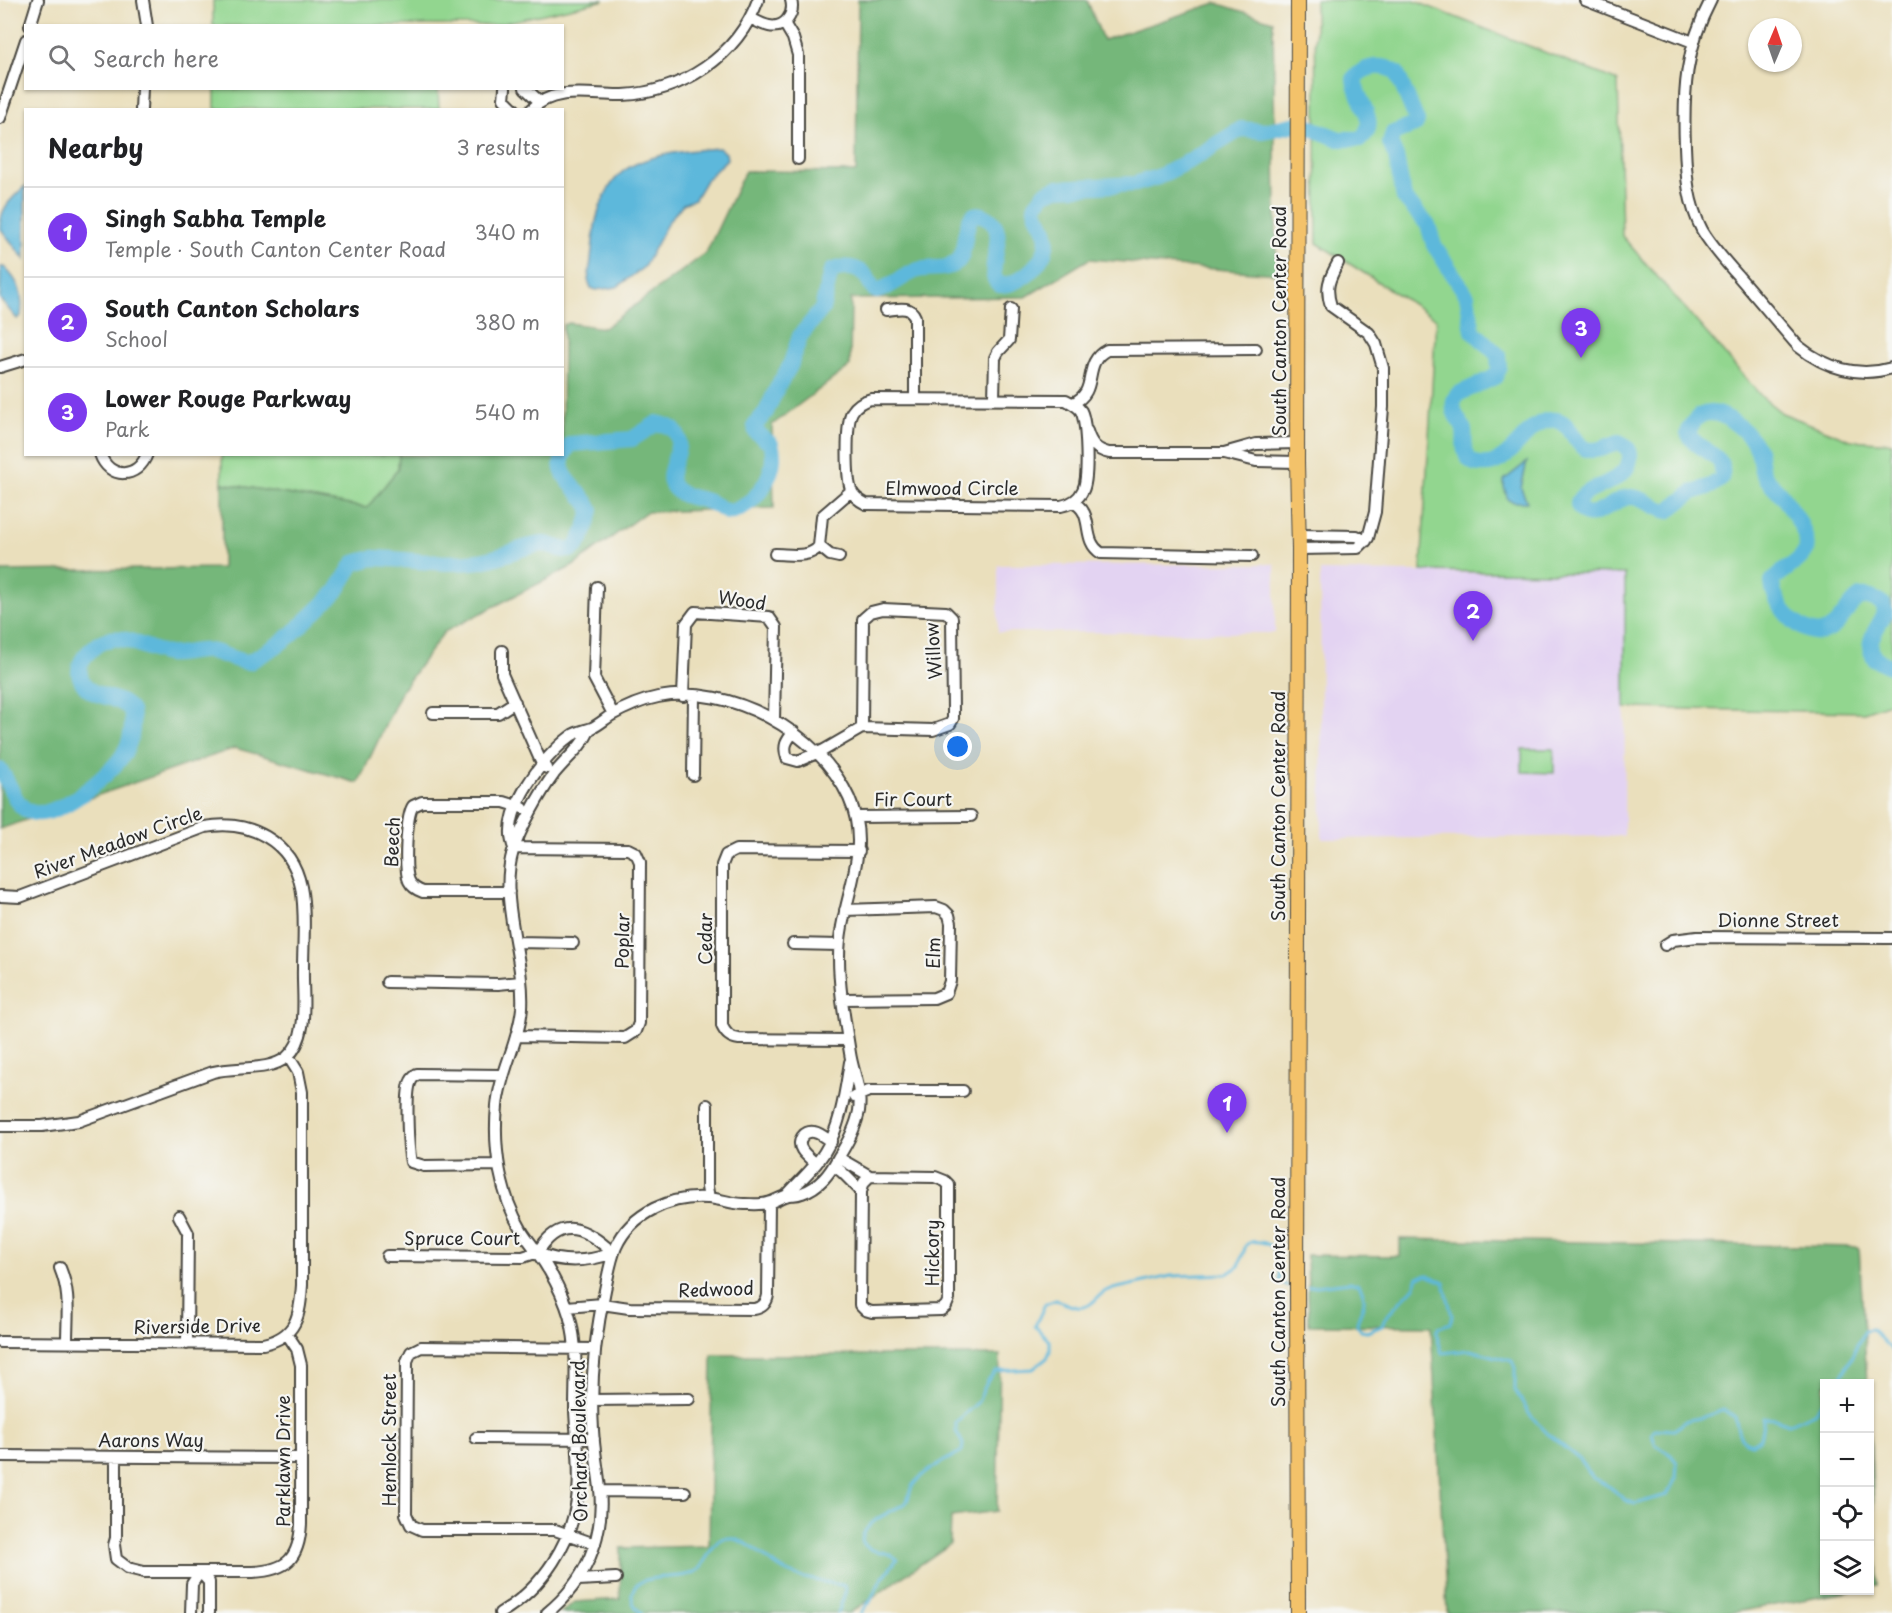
<!DOCTYPE html>
<html lang="en">
<head>
<meta charset="utf-8">
<style>
  body { margin:0; font-family:"Playpen Sans",sans-serif; background:#f2f2f2; color:#202124 }
  .controls { position:absolute; right:18px; bottom:18px; display:grid; overflow:hidden; border-radius:0px; box-shadow:0 2px 4px #0004 }
  .controls button { width:54px; height:54px; display:grid; place-items:center; padding:0; border:0; border-bottom:2px solid #e0e0e0; background:#fff; color:#202124; font:30px sans-serif }
  .compass { position:absolute; left:1748px; top:18px; width:54px; height:54px; border-radius:50%; background:#fff; box-shadow:0 2px 4px #0004; rotate:2deg }
  .you { position:absolute; left:958px; top:747px; width:21px; height:21px; margin:-15px; border:4px solid #fff; border-radius:50%; background:#1a73e8; box-shadow:0 0 0 9px #1a73e833 }
  .badge { display:grid; place-items:center; width:39px; height:39px; border-radius:50%; background:#7c3aed; color:#fff; font-size:20px; font-weight:700 }
  .pin { position:absolute; translate:-50% -50px; filter:drop-shadow(0 2px 3px #0008) }
  .pin::after { content:''; position:absolute; top:32px; width:21px; height:18px; background:inherit; clip-path:polygon(0 0,100% 0,50% 100%) }
  .list { margin:0; padding:0; list-style:none }
  h2 { display:flex; justify-content:space-between; align-items:center; height:78px; margin:0; padding:0 24px; font-size:26px }
  h2 small { font-size:20px; font-weight:400; color:#757577 }
  .list li { display:grid; grid-template-columns:39px 1fr auto; gap:18px; align-items:center; box-sizing:border-box; height:90px; padding:0 24px; border-top:2px solid #e0e0e0 }
  .list b { display:block; font-size:22px; white-space:nowrap }
  .list p { margin:0; font-size:20px; white-space:nowrap; color:#757577 }
  .list em { font-size:20px; font-style:normal; color:#757577 }
  .icon { flex:none; width:33px; height:33px; fill:none; stroke:currentColor; stroke-width:2; stroke-linecap:round; stroke-linejoin:round }
  .map { position:relative; flex:none; width:1892px; height:1613px; overflow:hidden }
  .search { position:absolute; background:#fff; box-shadow:0 2px 4px #0004; left:24px; top:24px; width:540px; height:66px; display:flex; align-items:center; gap:15px; box-sizing:border-box; padding:0 21px; border-radius:0px; color:#757577; font-size:22px }
  .panel { position:absolute; background:#fff; box-shadow:0 2px 4px #0004; left:24px; top:108px; width:540px; height:348px; border-radius:0px }
  .map>svg:first-child { display:block }
  .built { fill:#e3d3f2 }
  .green { fill:#92d68f; stroke:#5e805d; stroke-width:1.5 }
  .forest { fill:#75b77a; stroke:#507152; stroke-width:1.5 }
  .water { fill:#5db8db; stroke:#447283; stroke-width:1.5 }
  .lines { fill:none; stroke-linecap:round; stroke-linejoin:round }
  .stream { stroke:#5db8db; stroke-width:3 }
  .river { stroke:#5db8db; stroke-width:16 }
  .minor-casing { stroke:#484641; stroke-width:14 }
  .major-casing { stroke:#484641; stroke-width:16 }
  .minor { stroke:#fff; stroke-width:10 }
  .major { stroke:#f3c26a; stroke-width:14 }
  .labels { text-anchor:middle; stroke-width:4.5; stroke-linejoin:round; paint-order:stroke }
  .street-label { font-size:18px; fill:#2b2b2b; stroke:#f6f6f2 }
</style>
</head>
<body>
<div class="map">
<svg width="1892" height="1613" viewBox="0 0 1892 1613">
  <rect width="100%" height="100%" fill="#f6f6f2"/>
  <filter id="ink" filterUnits="userSpaceOnUse"><feTurbulence type="fractalNoise" baseFrequency=".0167" numOctaves="2"/><feDisplacementMap in="SourceGraphic" scale="12" xChannelSelector="R" yChannelSelector="G"/><feConvolveMatrix kernelMatrix="1 2 1 2 8 2 1 2 1" color-interpolation-filters="sRGB"/></filter>
  <filter id="wash" filterUnits="userSpaceOnUse"><feTurbulence type="fractalNoise" baseFrequency=".008" numOctaves="4" result="noise"/><feDisplacementMap in="SourceGraphic" scale="24" xChannelSelector="R" yChannelSelector="G"/><feGaussianBlur stdDeviation="1.35" result="paint"/><feColorMatrix in="noise" values="0 0 0 0 0 0 0 0 0 0 0 0 0 0 0 0 0 1.4 0 .05"/><feComposite in="paint" operator="in"/></filter>
  <g filter="url(#wash)">
    <rect width="100%" height="100%" fill="#eadfbc"/>
    <path class="built" d="M1275,564V633L998,632V565Z
      M1320,571L1626,574L1624,836L1322,839Z"/>
    <path class="green" d="M213,0H605L495,25L213,26Z
      M1315,0H1412L1618,81L1622,236L1762,397L1782,413L1851,440L1892,443V702L1864,712L1625,708V574L1421,571L1436,319L1317,243Z
      M215,89H438L439,109H215Z
      M222,455H399L398,469L367,508L222,483Z
      M1522,749H1554V773L1522,772Z"/>
    <path class="forest" d="M858,0H1087L1103,40L1216,3L1273,21L1277,274L1089,259L1026,297L851,299L850,366L772,425L774,508L646,512L573,566L444,632L402,690L358,783L235,748L0,829V571L222,568V483L367,508L398,469L399,455L562,454L563,325L569,323L604,328L706,253L745,171L856,172Z
      M1400,1239L1859,1247L1867,1383L1824,1384V1590L1852,1591L1730,1613H1447L1431,1326L1309,1325L1307,1255L1400,1256Z
      M712,1355H1000L997,1511L951,1517L950,1544L850,1613H560L575,1602L620,1599L621,1548L709,1546Z
      M1870,1433L1878,1586L1870,1587Z"/>
    <path class="water" d="M719,148L726,153L727,159L706,180L695,199L683,204L668,222L644,267L617,287L596,290L591,288L588,280C592,260 592,240 596,221C600,204 607,188 618,176C639,154 690,150 719,148Z
      M25,186V260L0,228C0,208 11,199 25,186Z
      M1,267H4C19,281 24,294 21,316L17,319L0,299Z
      M1527,462L1521,488L1527,502H1514L1508,500L1504,487V480Z"/>
    <g class="lines">
      <path class="stream" d="M1308,1287L1350,1282L1359,1285C1371,1303 1358,1310 1357,1325L1361,1331L1367,1332L1382,1326L1385,1318L1414,1287L1418,1277L1427,1275L1444,1282L1452,1316L1450,1323L1439,1327L1436,1332L1442,1353L1470,1350L1512,1361L1515,1368V1390L1530,1415L1549,1435L1579,1459L1593,1478L1610,1487L1625,1500L1635,1504L1667,1495L1676,1478L1677,1463L1671,1455L1655,1444L1652,1434L1655,1429L1674,1430L1688,1420L1700,1418L1724,1410L1735,1417C1738,1429 1737,1441 1752,1444L1760,1439L1764,1418L1775,1419L1789,1424L1814,1413L1824,1401
        M1838,1384L1864,1331L1872,1330L1892,1350
        M641,1613C635,1608 631,1602 632,1593C638,1569 681,1583 698,1570C707,1562 714,1536 728,1538C752,1540 767,1563 787,1572C806,1581 825,1581 845,1586L846,1590L838,1613
        M861,1613L870,1601L881,1580L897,1559C886,1548 868,1556 862,1540C864,1521 891,1512 906,1503C910,1497 909,1490 913,1485C925,1469 946,1461 962,1451L963,1444L956,1431V1422L978,1402L988,1380L996,1371L1033,1369L1047,1358L1050,1351V1342L1035,1326L1045,1304L1056,1300C1069,1304 1081,1313 1093,1302C1099,1297 1101,1292 1109,1290L1171,1276L1227,1274L1239,1266L1246,1245C1251,1241 1254,1241 1260,1242C1281,1244 1278,1266 1280,1282L1287,1286"/>
      <path class="river" d="M0,770C10,782 13,803 28,811C53,824 110,775 123,755C131,742 134,726 131,711C120,694 91,700 82,681C77,672 79,664 85,656C115,621 134,648 168,654C182,656 196,649 209,651C223,653 236,662 249,662L276,646L291,635L336,592L354,563L373,558C409,559 445,566 480,561C502,558 521,546 543,544C553,544 565,554 574,548C582,543 589,520 591,510C581,486 544,474 571,444L632,439L657,423C701,431 662,468 672,485C679,497 695,497 706,501C713,503 720,508 727,512C754,510 781,470 771,444L756,432L755,425L766,412L778,386L790,366L800,336L822,309L831,271C844,266 859,265 868,279C871,285 871,288 877,291C892,287 903,275 918,270C931,267 948,271 958,261C969,250 960,200 988,218C1012,233 981,273 1000,285C1022,285 1052,257 1046,234C1044,224 1036,218 1035,208L1036,204L1045,193L1057,188L1135,184L1158,177L1191,160L1241,129L1263,131L1297,124L1304,125L1339,139H1360C1382,123 1355,99 1354,79C1364,65 1384,63 1397,73L1417,121L1415,125L1393,133L1390,143L1396,157L1404,198L1428,225L1434,245L1467,296L1473,331L1498,355L1499,369L1495,377L1458,394C1451,401 1453,411 1458,419C1458,419 1463,426 1463,427C1467,436 1461,448 1468,458C1471,462 1475,464 1480,464C1513,469 1526,416 1556,420C1574,423 1574,451 1593,450C1603,450 1611,444 1619,442C1626,445 1630,449 1630,456C1630,479 1599,484 1585,494C1580,497 1578,500 1578,505C1590,531 1614,495 1632,497C1645,498 1655,509 1668,511L1693,492L1711,486L1721,479C1729,452 1696,452 1688,433C1702,391 1745,425 1757,448C1761,456 1759,463 1762,471C1765,479 1774,486 1779,492C1788,503 1811,535 1806,550C1802,561 1780,572 1772,581C1772,606 1808,646 1832,628C1843,620 1848,605 1860,597C1869,596 1876,599 1883,604L1885,613C1878,629 1863,641 1875,659L1892,667"/>
    </g>
  </g>
  <g filter="url(#ink)">
    <g class="lines">
      <g class="minor-casing">
        <path id="minor" d="M143,0L147,26
          M1585,0L1693,42
          M1711,0C1685,49 1683,92 1685,146C1686,176 1688,203 1702,230C1712,247 1726,262 1739,277C1759,300 1778,323 1798,346C1825,368 1858,378 1892,368
          M750,18C756,21 763,25 769,26C785,29 795,14 791,0
          M784,23L793,38L798,55V159
          M30,26L38,0
          M505,88L504,99L515,110
          M525,88L539,101
          M141,110L142,88
          M531,110C554,85 593,96 623,95C682,92 737,57 758,0
          M0,118L26,40
          M886,310C898,309 910,305 915,317V399
          M0,367L26,359
          M871,399L1066,400C1071,403 1077,405 1081,411C1087,423 1089,478 1083,490C1079,499 1071,504 1061,506L866,504C860,501 855,498 852,492C846,481 846,423 852,412C856,405 863,401 871,399Z
          M994,399L995,358L998,352L1009,340L1011,309
          M1073,403C1100,391 1081,363 1107,350L1256,349
          M1087,431C1091,444 1096,450 1109,453H1224L1256,461L1297,462
          M1224,453L1256,444L1298,443
          M100,454C109,480 138,479 147,454
          M1072,502C1096,512 1080,540 1101,553L1252,556
          M1299,535L1357,536L1366,541
          M819,546L822,516L851,491
          M819,546L830,555L839,557
          M1299,549L1358,548L1368,538L1375,512L1383,407V368L1376,344L1369,333L1331,306C1325,288 1329,279 1338,263
          M775,554C789,554 810,559 819,546
          M597,587L594,678L613,714
          M502,651V674L542,764L547,768
          M683,696L686,624L695,612L769,617L776,627L774,720
          M433,713H498L515,702
          M794,732C786,741 783,746 787,758L798,761L824,750L862,728L933,730L950,724L953,719V711L952,618L946,612L883,609L871,612L863,619L862,728
          M693,775L694,696
          M856,817L971,816
          M514,848C499,812 544,756 571,736C578,731 584,731 592,728C598,725 604,720 610,716C624,708 643,700 658,697C730,683 819,732 849,798C874,854 839,900 839,957C839,989 845,1021 850,1053C853,1073 862,1089 859,1111C856,1127 847,1144 838,1158C830,1173 820,1187 802,1193C795,1196 794,1194 788,1195C780,1197 774,1202 767,1203C760,1205 752,1204 745,1204C732,1204 721,1199 708,1198C672,1195 631,1213 616,1247C610,1261 608,1276 605,1290C595,1336 590,1383 593,1430C594,1450 598,1469 600,1489C605,1538 585,1582 547,1613
          M514,848L628,849L636,853L640,862L639,1023L636,1031L625,1038L516,1036
          M509,892H423C417,890 412,887 409,881C404,870 406,815 413,806L422,802H504L523,808
          M0,896L20,897L205,827C249,819 292,841 301,887C306,913 303,943 303,969C302,996 310,1037 287,1057C269,1072 236,1066 213,1072L79,1121L42,1126H0
          M516,942L573,943
          M793,944L839,945
          M1665,945L1673,940L1697,937L1892,938
          M387,982L498,984L521,982
          M842,999L934,998L946,993L950,981L951,923L949,915L944,910L936,907L845,910
          M848,1040L739,1039C730,1038 726,1034 722,1026V865L726,855L736,850L859,851
          M854,1097L869,1091H963
          M707,1105V1187L709,1198
          M839,1158L870,1176
          M816,1164C811,1159 805,1155 802,1150C796,1141 804,1130 814,1132C820,1133 826,1138 831,1142
          M498,1165L424,1166L411,1162C408,1148 405,1092 411,1081C412,1078 415,1077 417,1074L503,1075
          M834,1166L842,1172L861,1191L860,1305L865,1310L872,1312L941,1310L946,1306L949,1299V1185L945,1181L935,1177L870,1176L864,1182L861,1191
          M786,1196C798,1182 814,1169 824,1153C841,1126 845,1093 850,1062
          M179,1216L188,1233L187,1344
          M538,1252C561,1214 587,1229 613,1253
          M538,1253C563,1264 588,1262 613,1253
          M387,1256L523,1257L538,1252
          M60,1268C71,1295 67,1314 67,1342
          M567,1307L602,1304L629,1308L754,1309C762,1308 767,1303 768,1295L769,1203
          M0,1342L263,1344C297,1337 300,1315 302,1285V1092L298,1072L288,1056
          M595,1349L421,1347L411,1352L407,1361L406,1514L411,1525L422,1530H555L595,1544
          M592,1400L689,1399
          M476,1438L594,1439
          M0,1456L301,1458
          M116,1458V1538L114,1545L116,1559L128,1568L144,1572H253C287,1570 299,1559 301,1524V1365L297,1349L287,1334
          M600,1491L685,1492
          M578,1580L616,1578
          M191,1613L192,1584L200,1572L209,1582V1613
          M500,1613C543,1588 573,1542 578,1492C581,1465 576,1437 575,1410C575,1374 579,1340 566,1306C559,1287 548,1267 536,1251C532,1244 526,1238 522,1231C500,1195 493,1148 497,1106C500,1072 519,1042 522,1008C525,957 498,900 513,851C520,829 540,793 554,774C566,759 582,747 590,729"/>
      </g>
      <g class="major-casing">
        <path id="major" d="M1298,0L1297,462L1299,549L1297,1287L1298,1613"/>
      </g>
      <use href="#minor" class="minor"/>
      <use href="#major" class="major"/>
    </g>
  </g>
  <g class="labels">
    <g class="street-label">
      <text transform="translate(1280 321) rotate(-90)" y="6">South Canton Center Road</text>
      <text x="952" y="495">Elmwood Circle</text>
      <text transform="translate(742 601) rotate(8)" y="6">Wood</text>
      <text transform="translate(934 651) rotate(-94)" y="6">Willow</text>
      <text x="913" y="806">Fir Court</text>
      <text transform="translate(1279 806) rotate(-90)" y="6">South Canton Center Road</text>
      <text transform="translate(393 842) rotate(-88)" y="6">Beech</text>
      <text transform="translate(118 843) rotate(-20)" y="6">River Meadow Circle</text>
      <text x="1778" y="927">Dionne Street</text>
      <text transform="translate(706 939) rotate(-90)" y="6">Cedar</text>
      <text transform="translate(623 941) rotate(-89)" y="6">Poplar</text>
      <text transform="translate(934 953) rotate(-89)" y="6">Elm</text>
      <text x="462" y="1245">Spruce Court</text>
      <text transform="translate(933 1253) rotate(-90)" y="6">Hickory</text>
      <text transform="translate(716 1290) rotate(-2)" y="6">Redwood</text>
      <text transform="translate(1279 1292) rotate(-90)" y="6">South Canton Center Road</text>
      <text transform="translate(197 1327) rotate(-1)" y="6">Riverside Drive</text>
      <text transform="translate(390 1440) rotate(-90)" y="6">Hemlock Street</text>
      <text x="151" y="1447">Aarons Way</text>
      <text transform="translate(580 1441) rotate(-91)" y="6">Orchard Boulevard</text>
      <text transform="translate(284 1461) rotate(-90)" y="6">Parklawn Drive</text>
    </g>
  </g>
</svg>
<div class="controls">
<button>+</button>
<button>−</button>
<button><svg class="icon" aria-label="locate" viewBox="0 0 24 24"><circle cx="12" cy="12" r="6"/><path d="M12 2v4M12 18v4M2 12h4M18 12h4"/></svg></button>
<button><svg class="icon" aria-label="layers" viewBox="0 0 24 24"><path d="M12 4l9 5-9 5-9-5zM3 14l9 5 9-5"/></svg></button>
</div>
<svg class="compass" viewBox="-18 -18 36 36"><path d="M0-13l5 13h-10z" fill="#e53935"/><path d="M0 13l5-13h-10z" fill="#757577"/></svg>
<div class="you"></div>
<div class="pin badge" style="left:1227px;top:1133px">1</div>
<div class="pin badge" style="left:1473px;top:641px">2</div>
<div class="pin badge" style="left:1581px;top:358px">3</div>
<div class="search"><svg class="icon" aria-label="search" viewBox="0 0 24 24"><circle cx="10" cy="10" r="6"/><path d="M15 15l6 6"/></svg>Search here</div>
<section class="panel">
<h2>Nearby<small>3 results</small></h2>
<ul class="list">
<li><span class="badge">1</span><div><b>Singh Sabha Temple</b><p>Temple · South Canton Center Road</p></div><em>340 m</em></li>
<li><span class="badge">2</span><div><b>South Canton Scholars</b><p>School</p></div><em>380 m</em></li>
<li><span class="badge">3</span><div><b>Lower Rouge Parkway</b><p>Park</p></div><em>540 m</em></li>
</ul>
</section>
</div>
</body>
</html>
